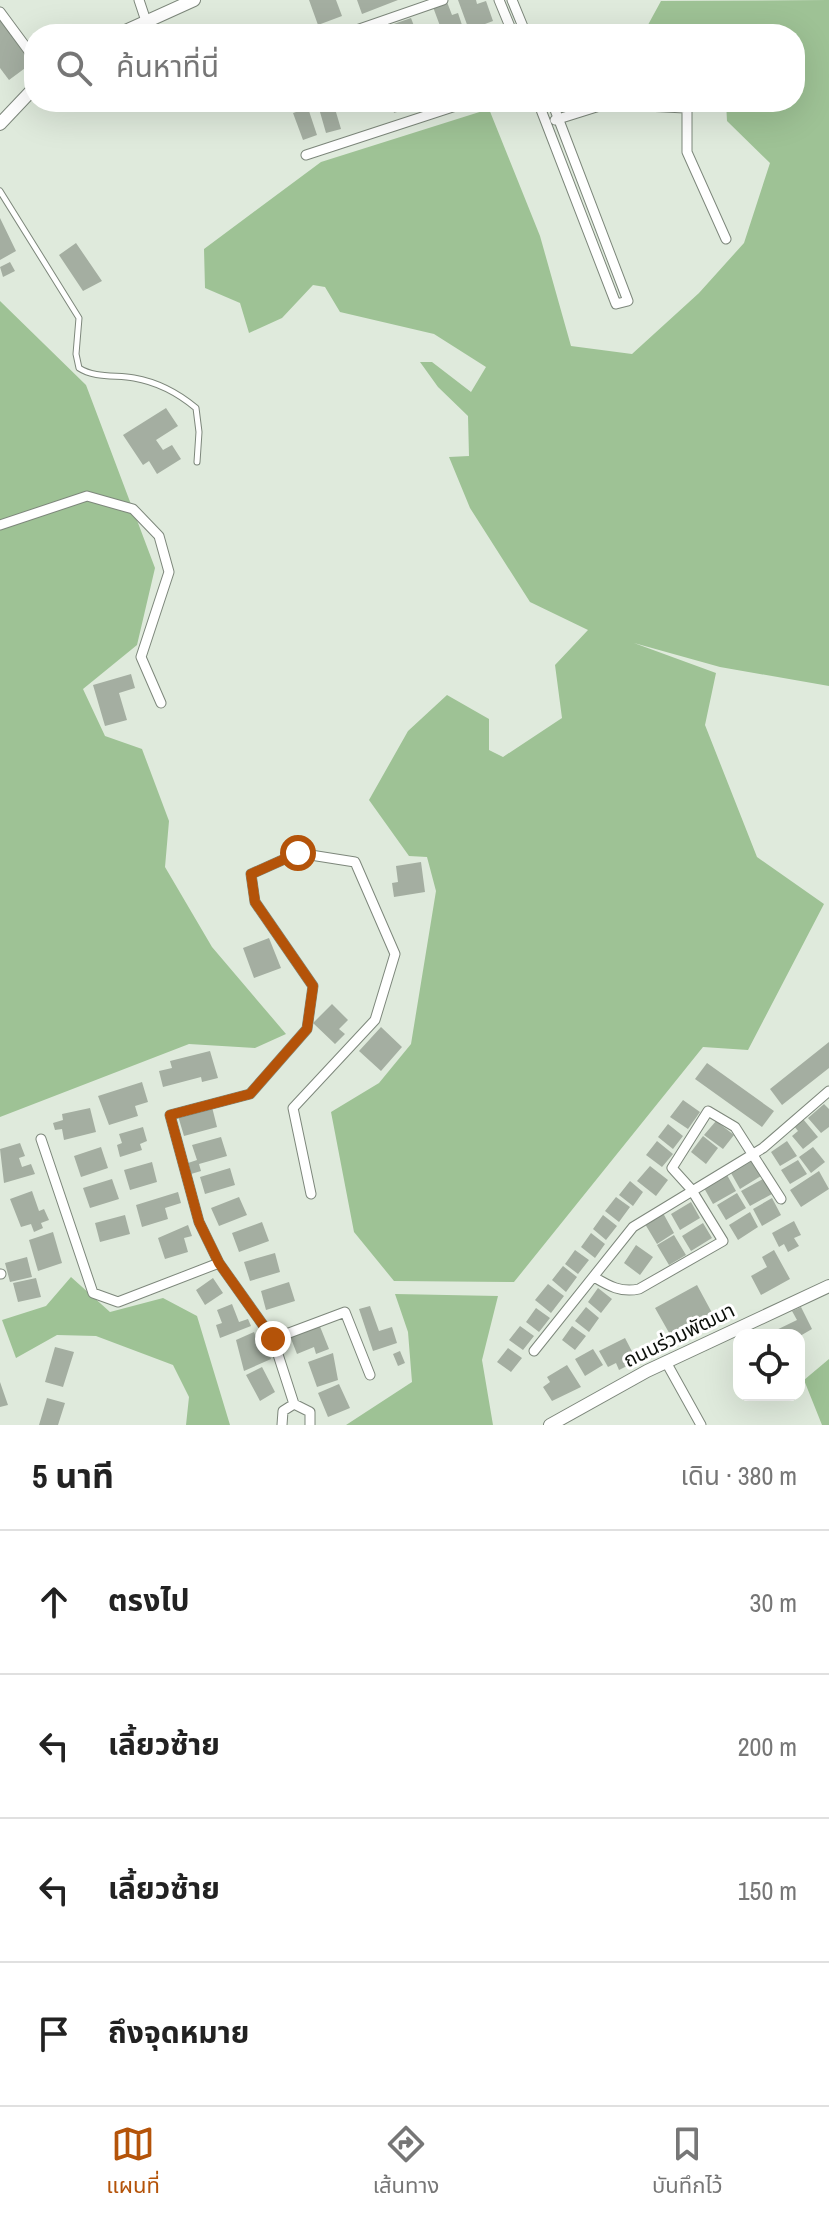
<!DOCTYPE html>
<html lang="th">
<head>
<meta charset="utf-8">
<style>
  body { margin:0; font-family:"Archivo Narrow","Noto Sans Thai",sans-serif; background:#f2f2f2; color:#222 }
  .controls { position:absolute; right:24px; bottom:24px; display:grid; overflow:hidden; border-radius:16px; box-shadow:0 8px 32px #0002 }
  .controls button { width:72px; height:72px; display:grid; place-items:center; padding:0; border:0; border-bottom:2px solid #e0e0e0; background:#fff; color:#222; font:40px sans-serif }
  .stop { position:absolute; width:24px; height:24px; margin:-18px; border:6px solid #b45309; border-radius:50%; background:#fff }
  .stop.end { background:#b45309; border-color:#fff; box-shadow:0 2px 8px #0008 }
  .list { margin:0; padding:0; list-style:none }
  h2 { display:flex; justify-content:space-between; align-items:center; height:104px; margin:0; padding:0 32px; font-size:34px }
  h2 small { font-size:26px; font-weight:400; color:#767676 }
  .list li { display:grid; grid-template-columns:52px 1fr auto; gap:24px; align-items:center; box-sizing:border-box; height:144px; padding:0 32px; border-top:2px solid #e0e0e0 }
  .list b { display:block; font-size:30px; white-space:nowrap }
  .list em { font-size:26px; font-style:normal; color:#767676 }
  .icon { flex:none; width:44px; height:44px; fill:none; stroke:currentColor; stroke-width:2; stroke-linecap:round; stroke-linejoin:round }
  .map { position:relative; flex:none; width:829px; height:1425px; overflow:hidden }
  .search { position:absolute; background:#fff; box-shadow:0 8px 32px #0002; left:24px; right:24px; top:24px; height:88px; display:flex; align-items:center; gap:20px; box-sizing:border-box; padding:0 28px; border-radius:32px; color:#767676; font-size:30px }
  .sheet { height:680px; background:#fff }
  nav { display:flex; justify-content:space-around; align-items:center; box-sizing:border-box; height:112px; border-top:2px solid #e0e0e0; background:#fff; font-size:22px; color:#767676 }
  nav a { display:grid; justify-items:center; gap:4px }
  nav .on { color:#b45309 }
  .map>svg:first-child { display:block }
  .forest { fill:#9ec295 }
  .building { fill:#a4aea1 }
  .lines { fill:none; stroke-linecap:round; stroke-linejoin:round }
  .lane-casing { stroke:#7d877b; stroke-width:7 }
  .street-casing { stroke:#7d877b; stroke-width:11 }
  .secondary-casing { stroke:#7d877b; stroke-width:14 }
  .lane { stroke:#fff; stroke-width:5 }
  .street { stroke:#fff; stroke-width:9 }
  .secondary { stroke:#fff; stroke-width:12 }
  .route { stroke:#b45309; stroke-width:10 }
  .labels { text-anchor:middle; stroke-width:6; stroke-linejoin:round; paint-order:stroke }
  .street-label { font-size:20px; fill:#0c100b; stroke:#fff }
</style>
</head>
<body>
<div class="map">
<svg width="829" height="1425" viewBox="0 0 829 1425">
  <rect width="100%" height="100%" fill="#dfeadc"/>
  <path class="forest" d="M829,0V686L720,667L634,643L716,673L705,725L757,857L824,904L748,1050L703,1047L514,1282L394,1281L354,1232L331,1112L379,1083L411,1044L436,891L427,857L409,856L369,800L408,731L447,695L489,719V750L503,757L562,718L555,665L588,630L530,602L470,508L449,457L469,456L468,416L438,387L420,362H432L471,392L486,367L434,334L340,312L325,287L313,285L282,318L249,333L240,303L205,288L204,249L321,162L489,109L540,236L571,346L632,354L699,293L744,243L770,163L727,121L726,102H795V34H643L661,1Z
    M0,301L86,385L155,568L137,645L83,689L105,736L142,749L169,821L165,867L212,947L286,1034L255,1048L189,1044L0,1117Z
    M71,1277L110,1312L163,1298L197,1316L230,1425H186L189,1397L173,1365L96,1336L57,1335L16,1358L2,1320L46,1306Z
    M395,1294L498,1296L482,1360L493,1425H346L412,1382L408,1332Z
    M829,1359V1425H822L804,1380Z"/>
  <path class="building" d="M309,0H336L342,16L318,25Z
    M357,0H398L362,14Z
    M458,0H476L477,4L486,1L493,21L469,30Z
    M447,2L452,15L458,13L463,28L443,34L433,7Z
    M411,18L417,34H387L385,27Z
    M0,19L32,63L9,80L0,68Z
    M333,102L341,129L326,133L318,105Z
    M391,102H414L416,106L394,113Z
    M308,108L317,135L303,140L293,113Z
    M0,218L16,251L0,260Z
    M76,243L102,281L83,291L59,255Z
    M10,262L15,271L3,277L0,267Z
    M166,408L178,426L156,440L163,450L172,445L181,459L157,474L149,461L143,465L123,435Z
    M131,674L135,688L119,693L127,720L105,726L93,685Z
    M421,862L425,892L394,897L392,883L398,882L396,866Z
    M269,938L281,968L254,978L243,948Z
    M332,1004L348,1020L339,1029L345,1034L335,1044L313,1023Z
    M381,1027L402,1047L381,1071L359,1051Z
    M829,1042V1068L782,1105L770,1089Z
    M210,1051L218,1078L202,1082L201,1077L163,1087L159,1071L172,1068L170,1061Z
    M707,1063L774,1111L762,1127L695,1079Z
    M142,1082L148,1102L135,1106L138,1116L109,1125L98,1096Z
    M683,1100L700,1112L688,1129L670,1117Z
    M824,1104L829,1109V1127L821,1133L808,1118Z
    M212,1107L217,1127L184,1136L178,1116Z
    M90,1108L96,1132L64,1140L62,1129L55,1130L53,1123L63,1120L62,1114Z
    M803,1119L818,1137L803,1149L792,1136L798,1131L794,1126Z
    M716,1121L734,1135L723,1149L704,1135Z
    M668,1124L683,1136L673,1149L658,1137Z
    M143,1127L147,1141L140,1144L142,1150L120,1157L117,1145L122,1143L119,1134Z
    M703,1136L718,1148L706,1164L691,1152Z
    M221,1137L227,1156L199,1164L201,1171L191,1174L188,1163L197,1160L192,1145Z
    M657,1141L673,1154L662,1167L646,1155Z
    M787,1141L797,1156L780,1166L771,1152Z
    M20,1143L25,1156L19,1158L22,1167L31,1164L35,1174L4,1183L0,1149Z
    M101,1147L108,1168L81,1177L74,1156Z
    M813,1147L825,1162L811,1173L799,1157Z
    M751,1160L761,1176L740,1189L731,1173Z
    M798,1160L807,1174L790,1184L781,1170Z
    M152,1162L157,1182L130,1190L124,1170Z
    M650,1166L668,1180L656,1196L637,1181Z
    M230,1168L235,1185L205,1194L200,1177Z
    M819,1171L829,1189L801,1207L790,1190Z
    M727,1175L736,1191L713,1204L704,1188Z
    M112,1179L119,1199L90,1208L83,1188Z
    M763,1179L772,1194L750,1206L741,1191Z
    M630,1181L643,1192L633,1206L619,1195Z
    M32,1191L39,1211L44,1209L49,1220L41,1223L43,1228L34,1232L31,1224L21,1227L10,1199Z
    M178,1192L181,1203L165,1208L168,1219L142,1227L136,1205Z
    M737,1193L746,1208L726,1220L717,1205Z
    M239,1197L247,1215L219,1226L211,1208Z
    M616,1197L630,1207L619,1222L605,1211Z
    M772,1198L781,1215L762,1226L753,1209Z
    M691,1202L700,1218L680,1230L671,1214Z
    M750,1212L758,1227L738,1240L729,1225Z
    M663,1213L674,1233L657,1244L645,1224Z
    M125,1215L130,1234L100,1242L95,1223Z
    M603,1215L617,1226L606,1240L593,1229Z
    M794,1221L801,1235L794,1238L799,1246L788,1252L784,1244L779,1247L772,1233Z
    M262,1222L269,1241L239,1252L232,1233Z
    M703,1223L712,1238L691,1251L682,1236Z
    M188,1225L192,1236L184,1238L188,1252L165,1259L158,1238Z
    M53,1232L62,1263L38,1271L29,1240Z
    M591,1233L605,1244L595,1258L581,1247Z
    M674,1235L686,1255L669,1265L657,1245Z
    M636,1245L653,1257L640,1275L624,1263Z
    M575,1250L589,1260L578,1274L565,1264Z
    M774,1250L790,1279L761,1295L751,1276L767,1267L762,1257Z
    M275,1253L280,1272L250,1281L244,1262Z
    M27,1257L32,1277L10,1282L5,1263Z
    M563,1266L577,1277L566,1292L552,1280Z
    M36,1278L41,1297L18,1302L13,1283Z
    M213,1278L223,1293L205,1305L196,1290Z
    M289,1282L295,1301L266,1310L261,1291Z
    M548,1284L564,1296L551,1313L535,1300Z
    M697,1285L717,1322L676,1345L655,1308Z
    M598,1288L612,1299L601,1313L588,1302Z
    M232,1304L239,1322L248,1319L251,1326L220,1338L216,1325L222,1323L217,1310Z
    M370,1306L379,1331L392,1327L397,1343L373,1351L359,1309Z
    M586,1307L599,1318L589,1332L575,1321Z
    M801,1307L812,1329L800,1336L803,1341L799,1344V1335H766L797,1320L792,1311Z
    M536,1308L550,1318L539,1332L526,1322Z
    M319,1324L329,1349L316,1354L314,1347L297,1354L290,1336Z
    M520,1326L534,1336L523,1350L509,1340Z
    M572,1326L586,1336L575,1350L562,1340Z
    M254,1332L261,1349L266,1347L271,1359L244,1371L236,1340Z
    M625,1338L637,1361L619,1370L616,1363L608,1367L599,1351Z
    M55,1347L74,1352L63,1387L45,1382Z
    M508,1348L522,1358L511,1372L497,1362Z
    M593,1349L603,1365L585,1376L575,1359Z
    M400,1351L405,1363L398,1366L393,1354Z
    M333,1353L338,1380L317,1387L308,1362Z
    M567,1365L581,1387L552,1401L543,1387L550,1382L547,1377Z
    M262,1367L275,1392L260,1401L246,1375Z
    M0,1382L8,1405L0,1407Z
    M339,1384L350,1408L328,1417L318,1393Z
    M47,1398L65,1403L58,1425H39Z"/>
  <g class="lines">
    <g class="lane-casing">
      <path id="lane" d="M0,191L79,318L76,354L79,368C94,378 116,375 134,378C157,382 178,393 196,408L199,432L197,462"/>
    </g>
    <g class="street-casing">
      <path id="street" d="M139,0L146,21
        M499,0L513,34
        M512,0L526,34
        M0,12L34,58
        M345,34L443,0
        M491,34L511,28
        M276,102H279
        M538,102L616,304L628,301L552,102
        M687,102V152L726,239
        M555,120L606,104L685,108
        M306,155L468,102
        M0,525L87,496L133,509L159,536L169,572L141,657L161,703
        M41,1139L93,1293L118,1302L219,1263
        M0,1274H1
        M594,1277C609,1286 621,1293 639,1289L723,1241L691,1189L672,1168L708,1111L735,1127L781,1199
        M273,1339L345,1312L370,1375
        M534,1351L633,1227L763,1148L829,1091
        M666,1362L701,1425
        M294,1404L273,1339L219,1263L199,1222L170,1115L250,1094L307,1029L313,986L255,902L251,874L298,853L355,862L395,954L375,1020L293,1108L311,1194
        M282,1425L283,1411L294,1404L310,1412V1425"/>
    </g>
    <g class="secondary-casing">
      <path id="secondary" d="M119,34L194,0
        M0,124L34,88
        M550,1425L647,1371L829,1286"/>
    </g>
    <use href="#lane" class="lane"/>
    <use href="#street" class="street"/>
    <use href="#secondary" class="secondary"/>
  </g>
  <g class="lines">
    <path class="route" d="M273,1339L219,1263L199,1222L170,1115L250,1094L307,1029L313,986L255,902L251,874L298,853"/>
  </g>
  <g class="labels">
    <g class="street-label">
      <text transform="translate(679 1335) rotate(-26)" y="7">ถนนร่วมพัฒนา</text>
    </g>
  </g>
</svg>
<div class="controls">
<button><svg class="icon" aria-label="locate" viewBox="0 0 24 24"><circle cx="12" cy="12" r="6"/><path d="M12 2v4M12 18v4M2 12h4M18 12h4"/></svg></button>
</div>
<div class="stop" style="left:298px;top:853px"></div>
<div class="stop end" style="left:273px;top:1339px"></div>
<div class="search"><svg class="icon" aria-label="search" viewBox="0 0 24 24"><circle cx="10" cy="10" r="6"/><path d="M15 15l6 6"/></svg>ค้นหาที่นี่</div>
</div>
<section class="sheet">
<h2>5 นาที<small>เดิน · 380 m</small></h2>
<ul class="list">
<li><svg class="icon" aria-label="ahead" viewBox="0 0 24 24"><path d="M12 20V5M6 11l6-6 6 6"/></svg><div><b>ตรงไป</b></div><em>30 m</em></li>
<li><svg class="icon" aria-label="left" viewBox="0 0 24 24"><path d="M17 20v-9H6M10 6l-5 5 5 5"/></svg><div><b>เลี้ยวซ้าย</b></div><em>200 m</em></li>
<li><svg class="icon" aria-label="left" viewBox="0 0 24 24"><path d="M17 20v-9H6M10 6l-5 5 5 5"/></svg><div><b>เลี้ยวซ้าย</b></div><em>150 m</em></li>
<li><svg class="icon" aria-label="arrive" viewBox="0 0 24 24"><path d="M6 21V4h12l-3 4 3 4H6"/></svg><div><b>ถึงจุดหมาย</b></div></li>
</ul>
</section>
<nav>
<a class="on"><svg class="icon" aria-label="map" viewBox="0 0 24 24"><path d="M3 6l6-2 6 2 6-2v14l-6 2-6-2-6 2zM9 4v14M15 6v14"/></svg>แผนที่</a>
<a><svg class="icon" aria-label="directions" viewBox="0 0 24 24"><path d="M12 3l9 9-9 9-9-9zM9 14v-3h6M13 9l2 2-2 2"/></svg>เส้นทาง</a>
<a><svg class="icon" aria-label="saved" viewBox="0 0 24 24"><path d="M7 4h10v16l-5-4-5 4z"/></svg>บันทึกไว้</a>
</nav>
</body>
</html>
